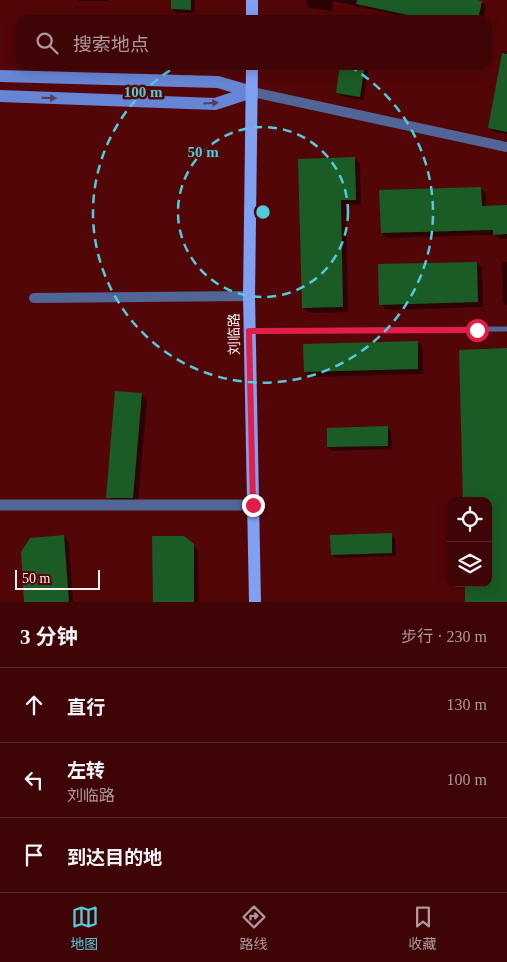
<!DOCTYPE html>
<html lang="zh">
<head>
<meta charset="utf-8">
<style>
  body { margin:0; font-family:"Times New Roman","Noto Sans SC",serif; background:#450e10; color:#f1f3f6 }
  .controls { position:absolute; right:15px; bottom:15px; display:grid; overflow:hidden; border-radius:10px; box-shadow:0 2px 12px #0003 }
  .controls button { width:45px; height:45px; display:grid; place-items:center; padding:0; border:0; border-bottom:1px solid #572528; background:#3e0406; color:#f1f3f6; font:25px sans-serif }
  .scale { position:absolute; left:15px; bottom:12px; width:85px; box-sizing:border-box; padding-left:5px; border:2px solid #f9efee; border-top:0; font-size:14px; line-height:18px; white-space:nowrap; color:#f9efee; -webkit-text-stroke:4px #530608; paint-order:stroke }
  .stop { position:absolute; width:15px; height:15px; margin:-11px; border:4px solid #e11d48; border-radius:50%; background:#fff }
  .stop.end { background:#e11d48; border-color:#fff; box-shadow:0 1px 5px #0008 }
  .list { margin:0; padding:0; list-style:none }
  h2 { display:flex; justify-content:space-between; align-items:center; height:65px; margin:0; padding:0 20px; font-size:21px }
  h2 small { font-size:16px; font-weight:400; color:#ad989b }
  .list li { display:grid; grid-template-columns:32px 1fr auto; gap:15px; align-items:center; box-sizing:border-box; height:75px; padding:0 20px; border-top:1px solid #572528 }
  .list b { display:block; font-size:19px; white-space:nowrap }
  .list p { margin:0; font-size:16px; white-space:nowrap; color:#ad989b }
  .list em { font-size:16px; font-style:normal; color:#ad989b }
  .icon { flex:none; width:28px; height:28px; fill:none; stroke:currentColor; stroke-width:2; stroke-linecap:round; stroke-linejoin:round }
  .map { position:relative; flex:none; width:507px; height:602px; overflow:hidden }
  .search { position:absolute; background:#3e0406; box-shadow:0 2px 12px #0003; left:15px; right:15px; top:15px; height:55px; display:flex; align-items:center; gap:12px; box-sizing:border-box; padding:0 18px; border-radius:15px; color:#ad989b; font-size:19px }
  .sheet { height:290px; background:#3e0406 }
  nav { display:flex; justify-content:space-around; align-items:center; box-sizing:border-box; height:70px; border-top:1px solid #572528; background:#3e0406; font-size:14px; color:#ad989b }
  nav a { display:grid; justify-items:center; gap:2px }
  nav .on { color:#52cbda }
  .map>svg:first-child { display:block }
  .shadow { fill:#0007 }
  .building { fill:#1b5c26 }
  .lines { fill:none; stroke-linecap:round; stroke-linejoin:round }
  .service { stroke:#516596; stroke-width:5 }
  .minor { stroke:#516596; stroke-width:10 }
  .tertiary { stroke:#516596; stroke-width:11 }
  .secondary { stroke:#6685d4; stroke-width:12 }
  .primary { stroke:#80a0f1; stroke-width:12 }
  .oneway { fill:#5b395a }
  .route { stroke:#e11d48; stroke-width:6 }
  .ring { fill:none; stroke:#52cbda; stroke-width:2.5; stroke-dasharray:9 6 }
  .labels { text-anchor:middle; stroke-width:5; stroke-linejoin:round; paint-order:stroke }
  .street-label { font-size:14px; fill:#f9efee; stroke:#530608 }
  .centre { fill:#52cbda; stroke:#530608; stroke-width:2.5 }
  .ring-label { font-size:15px; text-anchor:middle; font-weight:bold; fill:#52cbda; stroke:#530608; stroke-width:5; stroke-linejoin:round; paint-order:stroke }
</style>
</head>
<body>
<div class="map">
<svg width="507" height="602" viewBox="0 0 507 602">
  <rect width="100%" height="100%" fill="#530608"/>
  <path class="shadow" d="M78,0H107V1H79Z
    M173,0H195L194,13H176L172,9Z
    M307,0H471L482,2L486,6L483,20H420L333,1L332,11L310,8L306,4Z
    M504,52L507,53V134L494,132L490,128Z
    M341,65H369L363,100L341,96L337,92Z
    M354,158L360,164L361,205H346L348,312L309,313L303,307Z
    M481,188L486,194L487,207L507,206V239H499L495,235L387,238L382,233Z
    M502,262H507V306L503,302Z
    M477,263L482,268L483,307L386,310L381,304Z
    M417,342L423,348V374L310,377L305,371Z
    M142,395L147,400L138,502H113L108,497Z
    M387,427L391,431L392,449L332,451L328,447Z
    M391,534L395,538L396,556L336,558L332,554Z
    M64,537L69,542L73,602H25Z
    M193,545L198,551L199,602H154Z"/>
  <path class="building" d="M171,0H191V10L171,9Z
    M357,0H477L482,1L478,20H431L356,4Z
    M502,53L507,54V132L488,128Z
    M340,65H365L360,97L336,93Z
    M355,157L356,200H341L343,307L302,308L298,159Z
    M481,187L482,206L507,205V234L493,235V230L381,233L379,190Z
    M477,262L478,302L379,305L378,264Z
    M418,341V369L304,372L303,344Z
    M507,348V602H465V583H488V501H463L459,350Z
    M115,391L142,393L133,498H106Z
    M388,426V446L327,447V428Z
    M392,533V553L331,555L330,535Z
    M64,535L69,602H24L21,552L30,538Z
    M152,536H184L194,544V602H153Z"/>
  <g class="lines">
    <path class="service" d="M250,331L507,329"/>
    <path class="minor" d="M252,92L507,147
      M34,298L249,296"/>
    <path class="tertiary" d="M0,505H253"/>
    <path class="secondary" d="M0,76L218,82L252,92
      M0,96L215,104L252,92"/>
    <path class="primary" d="M252,20V0
      M252,65L249,296L255,602"/>
  </g>
  <defs><path id="oneway-solid" d="M-6-.8H1V-3.2L6.5 0L1 3.2V.8H-6Z" transform="scale(1.25)"/></defs>
  <g class="oneway">
    <use href="#oneway-solid" transform="translate(49 98) rotate(2)"/>
    <use href="#oneway-solid" transform="translate(211 103) rotate(-3)"/>
  </g>
  <g class="lines">
    <path class="route" d="M253,505L249,331L477,330"/>
  </g>
  <g class="ring">
    <circle cx="263" cy="212" r="85"/>
    <path d="M349 66A170 170 0 1 1 177 66"/>
  </g>
  <g class="labels">
    <g class="street-label">
      <text transform="translate(234 334) rotate(-91)" y="5">刘临路</text>
    </g>
  </g>
  <circle cx="263" cy="212" r="8" class="centre"/>
  <g class="ring-label">
    <text x="143" y="97">100 m</text>
    <text x="203" y="157">50 m</text>
  </g>
</svg>
<div class="controls">
<button><svg class="icon" aria-label="locate" viewBox="0 0 24 24"><circle cx="12" cy="12" r="6"/><path d="M12 2v4M12 18v4M2 12h4M18 12h4"/></svg></button>
<button><svg class="icon" aria-label="layers" viewBox="0 0 24 24"><path d="M12 4l9 5-9 5-9-5zM3 14l9 5 9-5"/></svg></button>
</div>
<div class="scale">50 m</div>
<div class="stop" style="left:477px;top:330px"></div>
<div class="stop end" style="left:253px;top:505px"></div>
<div class="search"><svg class="icon" aria-label="search" viewBox="0 0 24 24"><circle cx="10" cy="10" r="6"/><path d="M15 15l6 6"/></svg>搜索地点</div>
</div>
<section class="sheet">
<h2>3 分钟<small>步行 · 230 m</small></h2>
<ul class="list">
<li><svg class="icon" aria-label="ahead" viewBox="0 0 24 24"><path d="M12 20V5M6 11l6-6 6 6"/></svg><div><b>直行</b></div><em>130 m</em></li>
<li><svg class="icon" aria-label="left" viewBox="0 0 24 24"><path d="M17 20v-9H6M10 6l-5 5 5 5"/></svg><div><b>左转</b><p>刘临路</p></div><em>100 m</em></li>
<li><svg class="icon" aria-label="arrive" viewBox="0 0 24 24"><path d="M6 21V4h12l-3 4 3 4H6"/></svg><div><b>到达目的地</b></div></li>
</ul>
</section>
<nav>
<a class="on"><svg class="icon" aria-label="map" viewBox="0 0 24 24"><path d="M3 6l6-2 6 2 6-2v14l-6 2-6-2-6 2zM9 4v14M15 6v14"/></svg>地图</a>
<a><svg class="icon" aria-label="directions" viewBox="0 0 24 24"><path d="M12 3l9 9-9 9-9-9zM9 14v-3h6M13 9l2 2-2 2"/></svg>路线</a>
<a><svg class="icon" aria-label="saved" viewBox="0 0 24 24"><path d="M7 4h10v16l-5-4-5 4z"/></svg>收藏</a>
</nav>
</body>
</html>
